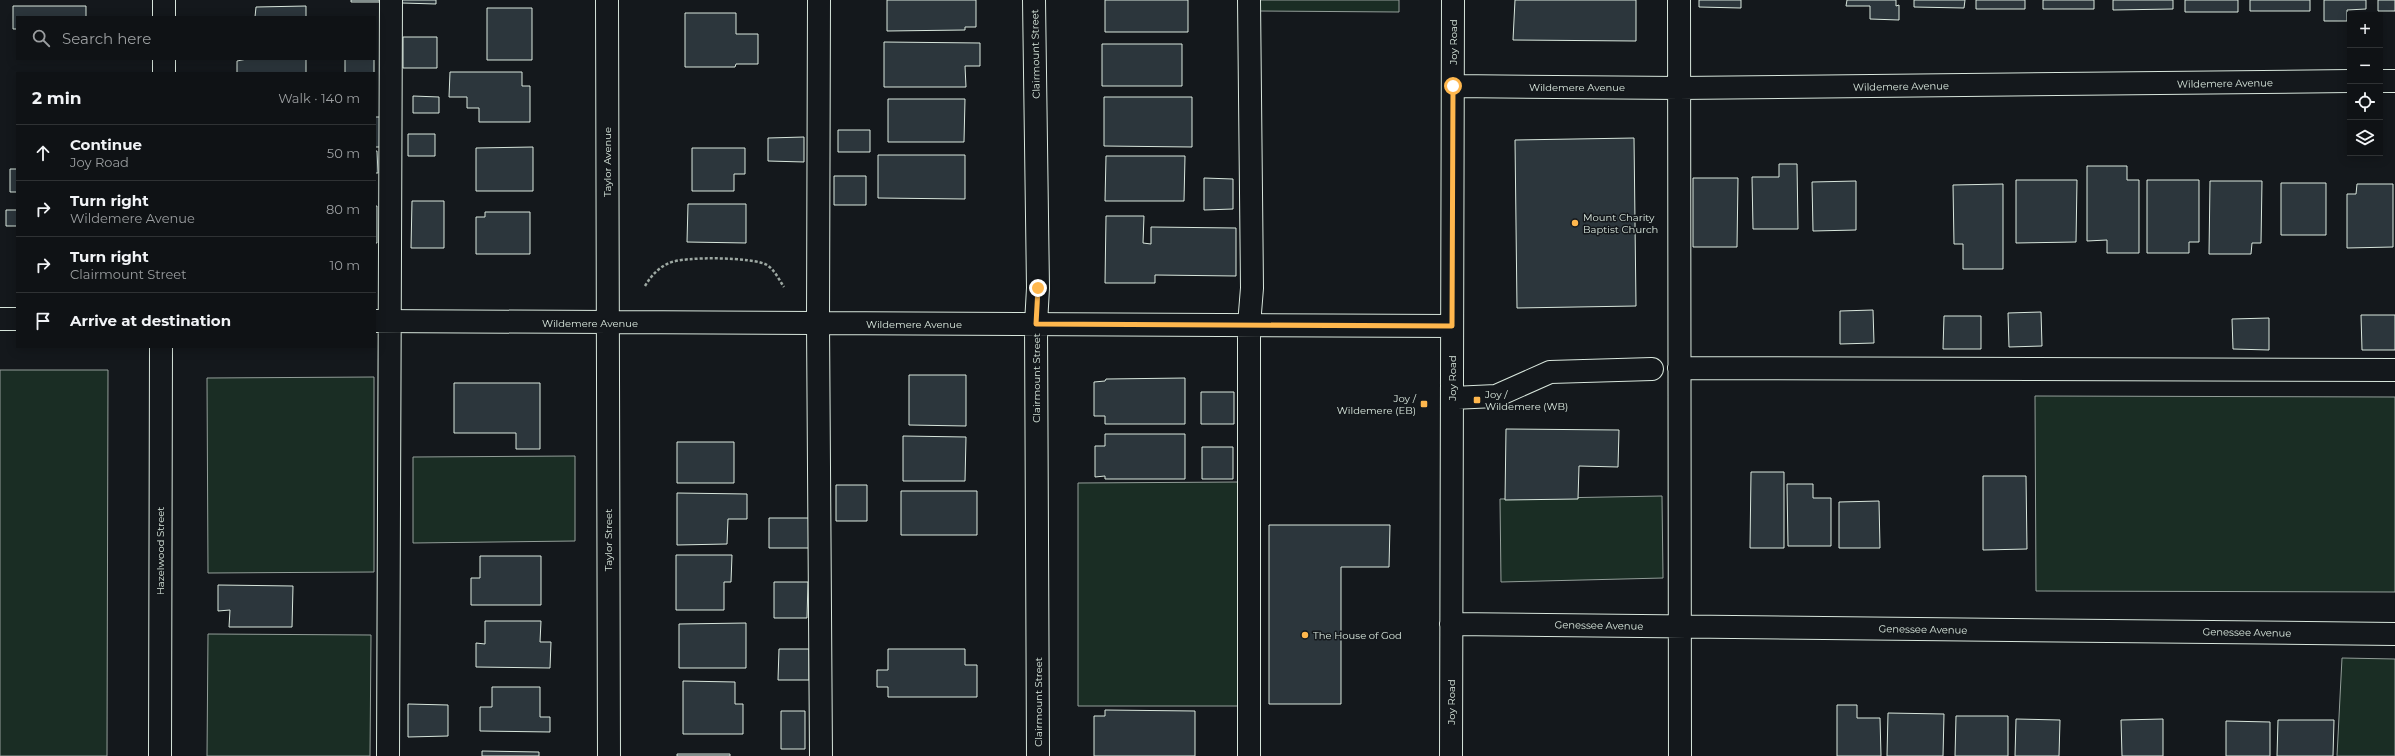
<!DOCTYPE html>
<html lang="en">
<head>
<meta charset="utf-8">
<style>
  body { margin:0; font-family:Montserrat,sans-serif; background:#181b1e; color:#f1f3f6 }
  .controls { position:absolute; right:12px; top:12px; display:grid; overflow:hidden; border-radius:0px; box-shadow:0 2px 10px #0003 }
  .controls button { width:36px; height:36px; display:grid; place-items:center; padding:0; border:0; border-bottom:1px solid #2f3234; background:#0f1215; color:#f1f3f6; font:20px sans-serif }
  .stop { position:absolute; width:12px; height:12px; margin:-9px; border:3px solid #ffb74d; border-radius:50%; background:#fff }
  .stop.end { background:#ffb74d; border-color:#fff; box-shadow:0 1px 4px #0008 }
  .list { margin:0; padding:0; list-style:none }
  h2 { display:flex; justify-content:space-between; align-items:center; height:52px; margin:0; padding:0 16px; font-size:17px }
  h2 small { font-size:13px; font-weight:400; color:#9b9ea0 }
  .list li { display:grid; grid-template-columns:26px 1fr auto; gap:12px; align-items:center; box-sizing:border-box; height:56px; padding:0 16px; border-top:1px solid #2f3234 }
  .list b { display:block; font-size:15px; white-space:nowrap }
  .list p { margin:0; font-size:13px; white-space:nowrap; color:#9b9ea0 }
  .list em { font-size:13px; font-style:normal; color:#9b9ea0 }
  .icon { flex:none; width:22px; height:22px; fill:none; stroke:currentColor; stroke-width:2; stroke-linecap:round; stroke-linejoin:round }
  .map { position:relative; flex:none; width:2395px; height:756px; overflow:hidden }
  .search { position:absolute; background:#0f1215; box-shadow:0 2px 10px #0003; left:16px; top:16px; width:360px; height:44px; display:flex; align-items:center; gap:10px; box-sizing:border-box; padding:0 14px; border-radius:0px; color:#9b9ea0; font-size:15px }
  .panel { position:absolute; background:#0f1215; box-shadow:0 2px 10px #0003; left:16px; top:72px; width:360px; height:276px; border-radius:0px }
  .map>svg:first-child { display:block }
  .green { fill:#1a2d24; stroke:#939e99 }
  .building { fill:#2c363c; stroke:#d8e6dc }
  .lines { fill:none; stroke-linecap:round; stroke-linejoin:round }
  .minor-casing { stroke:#d8e6dc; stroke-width:24 }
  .path { stroke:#9da8a2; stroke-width:2.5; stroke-dasharray:3 2; stroke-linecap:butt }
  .minor { stroke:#14181c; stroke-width:22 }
  .route { stroke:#ffb74d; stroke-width:5 }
  .poi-dot { fill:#ffb74d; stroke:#14181c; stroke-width:1.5 }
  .labels { text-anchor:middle; stroke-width:3; stroke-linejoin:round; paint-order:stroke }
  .street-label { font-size:10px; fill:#d8e6dc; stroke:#14181c }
  .poi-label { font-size:10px; fill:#d8e6dc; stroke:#14181c; text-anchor:start }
</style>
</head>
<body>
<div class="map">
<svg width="2395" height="756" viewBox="0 0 2395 756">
  <rect width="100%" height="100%" fill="#14181c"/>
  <path class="green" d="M1259,0H1399V12L1259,11Z
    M0,370H108L107,756H0Z
    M374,377V572L208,573L207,378Z
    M2035,396L2395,397V592L2036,591Z
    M575,456V541L413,543V457Z
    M1240,482V706H1078V483Z
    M1662,496L1663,578L1501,582L1500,499Z
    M208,634L371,635L370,756H207Z
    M2342,658L2395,659V756H2337Z"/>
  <path class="building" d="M351,0H379L380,2H351Z
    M402,0H436V4L402,3Z
    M887,0H976V27H965V30L887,31Z
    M1105,0H1188V32H1105Z
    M1515,0H1636V41L1513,40Z
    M1699,0H1741V8L1699,7Z
    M1847,0H1896V6L1899,5V20L1870,19V6H1846Z
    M1914,0H1965L1964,8L1914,7Z
    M1976,0H2025V9H1976Z
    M2043,0H2094V9H2043Z
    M2113,0H2173V9L2113,10Z
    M2185,0H2238V12H2185Z
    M2250,0H2310V11H2250Z
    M2324,0H2366V9L2347,10V21H2324Z
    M2378,0H2395V11H2378Z
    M13,6H86V17H17V29H13Z
    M306,6V17H255L256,7Z
    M487,8H532V60H487Z
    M685,13H736V34H758V64H736L735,67H685Z
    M403,37H437V68H403Z
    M884,42L980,43V66H965L966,87H884Z
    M1102,44H1182V86H1102Z
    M247,59H306V73H237V61Z
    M345,59H374V73H345Z
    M450,72H522V86H530V122H479V108H467V97H449Z
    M413,96L439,97V113H413Z
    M1104,97H1192V147L1104,146Z
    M888,99H965L964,142H888Z
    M375,117H380V147H375Z
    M838,130H870V152H838Z
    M408,134H435V156H408Z
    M804,137V162L768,161V138Z
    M1634,138L1636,306L1517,308L1515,140Z
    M533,147V191H476V148Z
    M692,148H745V174H734V191H692Z
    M375,151H377L378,173H375Z
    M878,155H965V199L878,198Z
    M1106,156H1185L1184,201H1105Z
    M1779,164H1797L1798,229H1753L1752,177H1779Z
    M2087,166H2127V180H2139V253H2107V240L2087,241Z
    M10,169H17V192H10Z
    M834,176H866V205H834Z
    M1204,178L1233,179V209L1204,210Z
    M1693,178H1738L1737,247H1693Z
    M2016,180H2077L2076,242L2016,243Z
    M2147,180H2199V242H2189V253H2147Z
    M1856,181V230L1813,231L1812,182Z
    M2210,181H2262L2261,243H2252L2251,254H2209Z
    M2281,183H2326V235H2281Z
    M2003,184V269H1963V244H1954L1953,185Z
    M2357,184H2393V247L2347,248V194H2356Z
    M412,201H444V248H411Z
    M688,204H746V243L687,242Z
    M375,206H377V243H375Z
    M6,210H17V226H6Z
    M485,212H530V254H476V217H485Z
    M1106,216H1144L1143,243L1151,244V227L1236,228V276L1155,275V283H1105Z
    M1873,310L1874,343L1840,344V311Z
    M2041,312L2042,346L2009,347L2008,313Z
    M2361,315H2395V350H2362Z
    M1944,316H1981V349H1943Z
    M2269,318V350L2233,349L2232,319Z
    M909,375H966V426L909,425Z
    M1185,378V424H1105V416H1094V382L1105,381L1106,379Z
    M454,383H540V449H516V433H454Z
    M1201,392H1234V424H1201Z
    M1506,429L1619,430L1618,467L1579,466L1578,499L1505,500Z
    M1105,434H1185V479H1105V476L1095,477V446H1105Z
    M903,436L966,437L965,481H903Z
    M677,442H734V483H677Z
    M1202,447H1233V479H1202Z
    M1751,472H1784V548H1750Z
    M1983,476H2026L2027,549L1983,550Z
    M1787,484H1813V498H1831V546H1788Z
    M836,485H867V521H836Z
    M901,491H977V535H901Z
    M677,493L747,494V519H728L727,544L677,545Z
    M1879,501L1880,548H1839V502Z
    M769,518H811V548H769Z
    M1269,525H1390L1389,567H1341V704H1269Z
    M676,555H732L731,582H724V610H676Z
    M480,556H541V605H471V578H480Z
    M774,582H808L807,618H774Z
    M218,585L293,586L292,627H229L230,610L218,611Z
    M485,621H541L540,642H551L550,668L476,667V643L485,644Z
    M746,623V668H679V624Z
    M779,649H809V680H778Z
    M888,649H965V665H977V697H888V687H877V670H888Z
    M683,681L735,682V704H743V734H683Z
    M492,687H540V717H550V732L480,731V707H492Z
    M408,704L448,705V736L408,737Z
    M1837,705H1857V718H1880L1881,756H1837Z
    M1105,710L1195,711V756H1094V716H1105Z
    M781,711H805V749H781Z
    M1888,713L1944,714L1943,756H1887Z
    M1956,716H2008V756H1955Z
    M2016,719L2060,720L2059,756H2015Z
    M2163,719V756H2122L2121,720Z
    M2278,720H2334L2333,756H2277Z
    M2226,721L2270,722V756H2226Z
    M482,751L539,752V756H482Z
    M677,754H730V756H677Z"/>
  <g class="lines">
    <g class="minor-casing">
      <path id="minor" d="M164,0V17
        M607,0L609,756
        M819,0L818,323L821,756
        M1034,0L1038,288L1036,324L1038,756
        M1679,0L1680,756
        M164,59V73
        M2380,81H2395
        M1453,86L1679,88L2350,81
        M0,319H17
        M375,321L1452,326
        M1679,368L2395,370
        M1452,398L1496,396L1550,372L1652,369
        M1451,624L2395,634
        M160,756L161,347
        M388,756L391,0
        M1249,756V325L1252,288L1249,0
        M1451,756L1453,0"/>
    </g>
    <path class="path" d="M645,286C651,276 658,268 669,263C684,256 754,257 767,265C775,270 779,280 784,287"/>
    <use href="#minor" class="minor"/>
  </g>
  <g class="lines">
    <path class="route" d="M1038,288L1036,324L1452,326L1453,86"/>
  </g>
  <g class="poi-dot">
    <circle cx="1575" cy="223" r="4"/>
    <rect x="1473" y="396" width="8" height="8" rx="2"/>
    <rect x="1420" y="400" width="8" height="8" rx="2"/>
    <circle cx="1305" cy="635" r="4"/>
  </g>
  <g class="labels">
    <g class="street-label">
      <text transform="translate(1453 42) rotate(-90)" y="4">Joy Road</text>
      <text transform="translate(1035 54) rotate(-91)" y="4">Clairmount Street</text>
      <text transform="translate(2225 83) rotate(-1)" y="4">Wildemere Avenue</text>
      <text transform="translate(1901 86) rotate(-1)" y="4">Wildemere Avenue</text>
      <text x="1577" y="91">Wildemere Avenue</text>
      <text transform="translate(607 162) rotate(-90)" y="4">Taylor Avenue</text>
      <text x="590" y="327">Wildemere Avenue</text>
      <text x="914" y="328">Wildemere Avenue</text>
      <text transform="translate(1036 378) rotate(-90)" y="4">Clairmount Street</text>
      <text transform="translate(1452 378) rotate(-90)" y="4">Joy Road</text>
      <text transform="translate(608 540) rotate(-90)" y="4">Taylor Street</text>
      <text transform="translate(160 551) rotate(-90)" y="4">Hazelwood Street</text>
      <text transform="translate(1599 625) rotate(1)" y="4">Genessee Avenue</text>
      <text transform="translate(1923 629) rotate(1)" y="4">Genessee Avenue</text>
      <text transform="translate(2247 632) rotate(1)" y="4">Genessee Avenue</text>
      <text transform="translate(1038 702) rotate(-90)" y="4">Clairmount Street</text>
      <text transform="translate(1451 702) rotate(-90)" y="4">Joy Road</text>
    </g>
    <g class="poi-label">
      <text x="1583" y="221">Mount Charity<tspan x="1583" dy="12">Baptist Church</tspan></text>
      <text x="1485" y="398">Joy /<tspan x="1485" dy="12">Wildemere (WB)</tspan></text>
      <text x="1416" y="402" text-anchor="end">Joy /<tspan x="1416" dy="12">Wildemere (EB)</tspan></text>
      <text x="1313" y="639">The House of God</text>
    </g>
  </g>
</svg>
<div class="controls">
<button>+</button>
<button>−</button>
<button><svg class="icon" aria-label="locate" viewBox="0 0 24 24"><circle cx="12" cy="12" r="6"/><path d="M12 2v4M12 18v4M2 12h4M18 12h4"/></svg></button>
<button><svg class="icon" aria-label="layers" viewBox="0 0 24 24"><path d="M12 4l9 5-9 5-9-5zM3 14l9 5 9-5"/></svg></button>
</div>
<div class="stop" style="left:1453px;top:86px"></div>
<div class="stop end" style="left:1038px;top:288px"></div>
<div class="search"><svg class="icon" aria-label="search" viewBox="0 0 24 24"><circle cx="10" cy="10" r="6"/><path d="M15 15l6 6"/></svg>Search here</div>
<section class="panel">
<h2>2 min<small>Walk · 140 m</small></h2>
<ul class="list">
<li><svg class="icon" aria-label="ahead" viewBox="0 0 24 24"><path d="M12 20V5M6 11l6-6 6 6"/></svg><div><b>Continue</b><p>Joy Road</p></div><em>50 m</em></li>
<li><svg class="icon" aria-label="right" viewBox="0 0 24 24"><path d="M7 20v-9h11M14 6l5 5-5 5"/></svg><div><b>Turn right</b><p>Wildemere Avenue</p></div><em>80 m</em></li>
<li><svg class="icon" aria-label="right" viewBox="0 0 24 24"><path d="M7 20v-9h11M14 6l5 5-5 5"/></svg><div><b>Turn right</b><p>Clairmount Street</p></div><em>10 m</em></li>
<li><svg class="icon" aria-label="arrive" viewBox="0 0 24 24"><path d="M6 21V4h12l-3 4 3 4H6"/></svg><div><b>Arrive at destination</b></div></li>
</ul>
</section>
</div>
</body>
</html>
